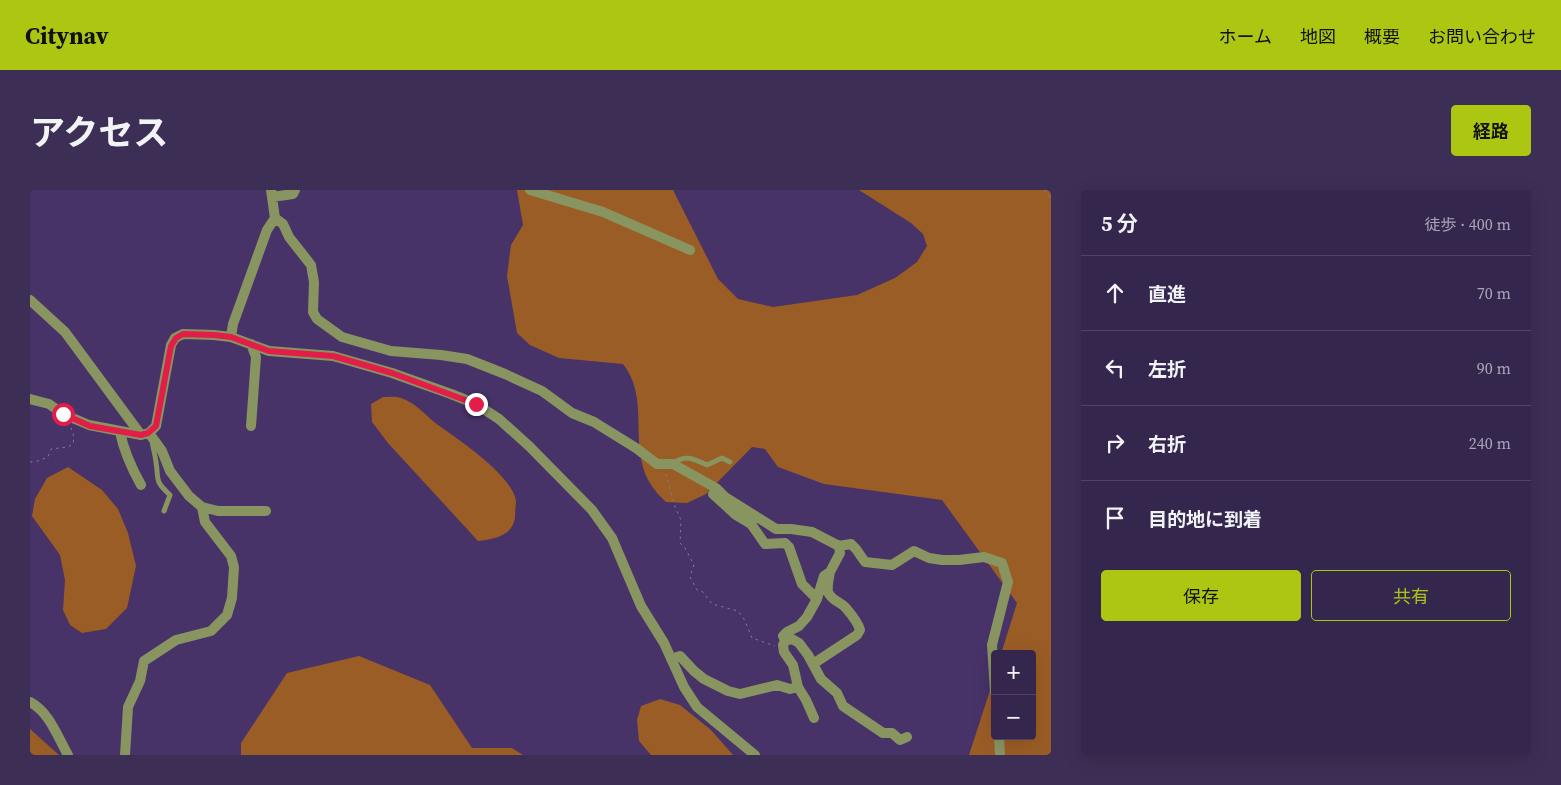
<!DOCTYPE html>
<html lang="ja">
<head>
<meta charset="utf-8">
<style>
  body { margin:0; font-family:"Source Serif 4","Noto Sans JP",serif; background:#3d2e55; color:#f1f3f6 }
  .controls { position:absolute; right:15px; bottom:15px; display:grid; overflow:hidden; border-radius:5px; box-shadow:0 5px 20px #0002 }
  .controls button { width:45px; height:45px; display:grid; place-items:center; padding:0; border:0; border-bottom:1px solid #4f4366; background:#35264e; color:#f1f3f6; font:25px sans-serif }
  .stop { position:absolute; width:15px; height:15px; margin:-11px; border:4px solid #e11d48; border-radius:50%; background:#fff }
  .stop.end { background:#e11d48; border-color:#fff; box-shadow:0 1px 5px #0008 }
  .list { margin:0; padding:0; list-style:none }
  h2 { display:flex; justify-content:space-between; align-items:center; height:65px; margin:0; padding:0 20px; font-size:21px }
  h2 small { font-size:16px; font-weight:400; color:#aaa5b6 }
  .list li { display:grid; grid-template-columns:32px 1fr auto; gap:15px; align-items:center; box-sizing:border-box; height:75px; padding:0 20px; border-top:1px solid #4f4366 }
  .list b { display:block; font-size:19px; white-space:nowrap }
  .list em { font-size:16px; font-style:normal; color:#aaa5b6 }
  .actions { display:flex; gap:10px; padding:15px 20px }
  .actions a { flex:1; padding:11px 0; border:1px solid #acc612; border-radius:5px; text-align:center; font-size:18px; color:#acc612 }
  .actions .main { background:#acc612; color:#111 }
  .icon { flex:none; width:28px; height:28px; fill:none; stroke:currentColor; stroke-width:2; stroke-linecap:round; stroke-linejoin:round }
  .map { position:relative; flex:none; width:1021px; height:565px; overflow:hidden; border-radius:5px }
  header { display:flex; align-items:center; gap:30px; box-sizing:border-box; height:70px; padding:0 25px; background:#acc612; color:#111 }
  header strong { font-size:24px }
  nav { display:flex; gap:28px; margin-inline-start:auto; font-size:18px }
  .intro { display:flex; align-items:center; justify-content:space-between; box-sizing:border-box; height:120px; padding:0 30px }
  h1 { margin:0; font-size:35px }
  .button { padding:12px 22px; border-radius:5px; background:#acc612; color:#111; font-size:18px; font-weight:700 }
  main { display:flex; gap:30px; padding:0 30px }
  aside { flex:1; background:#35264e; border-radius:5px; box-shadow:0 5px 20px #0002 }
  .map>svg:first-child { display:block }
  .forest { fill:#9b5d26 }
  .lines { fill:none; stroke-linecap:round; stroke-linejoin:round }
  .path { stroke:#85769f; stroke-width:1; stroke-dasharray:2.5 4; stroke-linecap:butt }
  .lane { stroke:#899561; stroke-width:5 }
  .street { stroke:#899561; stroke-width:10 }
  .route { stroke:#e11d48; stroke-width:6 }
</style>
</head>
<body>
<header>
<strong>Citynav</strong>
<nav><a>ホーム</a><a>地図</a><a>概要</a><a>お問い合わせ</a></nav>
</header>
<div class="intro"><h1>アクセス</h1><a class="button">経路</a></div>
<main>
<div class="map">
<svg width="1021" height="565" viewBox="0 0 1021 565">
  <rect width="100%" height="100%" fill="#473368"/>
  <path class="forest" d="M487,0H643L688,89L708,109L743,117L827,105L865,88L887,72L897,56L893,44L881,33L829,0H1021V565H939L965,485V546H1002V464H971L987,413L912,310L794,294L748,277L735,259L722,257L676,304L657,313L636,312C625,302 615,289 612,273C604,240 616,203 593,174L529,168L500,155L487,143L477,86L481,55L493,35Z
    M353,207C358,207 366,206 371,208C386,213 396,226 408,235C428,249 483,286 486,311C486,315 485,321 485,326C484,345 465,349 448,351L358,253L342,232L341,214Z
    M38,277L72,300L88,319L98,343L106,376L97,418L76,439L52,443L40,435L33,420L35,390L30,365L2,326L5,309L17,288Z
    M329,466L400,495L442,558H482L493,565H211V553L257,483Z
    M630,509L650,515L681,540L703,565H621L609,551L607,530L611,516Z
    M0,539L29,565H0Z"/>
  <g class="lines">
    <path class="path" d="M1015,0L1021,9
      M0,272L8,271L18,267L21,259L38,257L43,254L44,247L41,238
      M636,284L645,317L651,330L650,353L655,358L664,375L660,387L667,400L673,402L682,414L708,421L714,429L722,448L745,456"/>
    <path class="lane" d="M122,251C123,258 125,264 126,272C129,291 124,290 140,305L134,321
      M643,274C654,263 666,270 677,275L692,268L700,272"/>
    <path class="street" d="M241,0L245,28L253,34L259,47L281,75L284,92L283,122L287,129L312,147L361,161L411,165L437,169L475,184L512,201L542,223L564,232L606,258L627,274H643L686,298L695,307L746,339H761L782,342L809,356L821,354L826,359L835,372L862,375L884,361L899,368L912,370H929L954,367L972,373L978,392L962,455L965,502
      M500,0L573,22L660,60
      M242,7L263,4L265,0
      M0,110L35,142L111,245
      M201,147L203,134L237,40L245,28
      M221,154L226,167L221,236
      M0,209L19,214L33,224L59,235L111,245L119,243L126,236L141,155L145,148L153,144L184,145L201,147L239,161L303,166L362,183L421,204L446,214L469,229L499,256L562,320L582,348L611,416L634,453L654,497L667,517L725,565
      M90,242C94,262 101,277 111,295
      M119,243L132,261L140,281L159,306L172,317L188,321H236
      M683,304L706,325L721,334L735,354L755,353L759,357L772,394L787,409
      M755,451L762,449L769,453L778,465L791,489L807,503L813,516L853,543H862L870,550L877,547
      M641,469L650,466L664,481L674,489L698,501L710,504L747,495L760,499L768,497
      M783,474L827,445L830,440C828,432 821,424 815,417C810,412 801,410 798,402C797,396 799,387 800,382
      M0,512C20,523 27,546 38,565
      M784,528L776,510L768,497L763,475L754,462L753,455L755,451L753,446L757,442L769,436L777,427L787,409L794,386L800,382L810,363L809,356
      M969,546L970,565
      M95,565L98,517L110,491L114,471L146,450L181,441L197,425L202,408L204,377L201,366L175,332L172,317"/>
  </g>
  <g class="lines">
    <path class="route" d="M33,224L60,236L111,245L118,243L126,236L141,156L146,148L153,144L184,145L201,147L239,161L303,166L362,183L446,214"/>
  </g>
</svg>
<div class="controls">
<button>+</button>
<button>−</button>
</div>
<div class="stop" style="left:33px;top:224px"></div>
<div class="stop end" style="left:446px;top:214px"></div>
</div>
<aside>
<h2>5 分<small>徒歩 · 400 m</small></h2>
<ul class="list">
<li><svg class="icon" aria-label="ahead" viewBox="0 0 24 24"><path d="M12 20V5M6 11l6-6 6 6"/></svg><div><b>直進</b></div><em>70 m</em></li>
<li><svg class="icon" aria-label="left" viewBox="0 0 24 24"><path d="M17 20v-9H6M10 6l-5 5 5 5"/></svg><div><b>左折</b></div><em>90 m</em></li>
<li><svg class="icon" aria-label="right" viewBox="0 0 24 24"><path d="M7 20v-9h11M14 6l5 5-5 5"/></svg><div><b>右折</b></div><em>240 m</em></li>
<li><svg class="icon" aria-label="arrive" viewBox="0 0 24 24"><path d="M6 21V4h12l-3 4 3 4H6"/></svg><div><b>目的地に到着</b></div></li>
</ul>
<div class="actions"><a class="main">保存</a><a>共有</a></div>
</aside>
</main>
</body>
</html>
